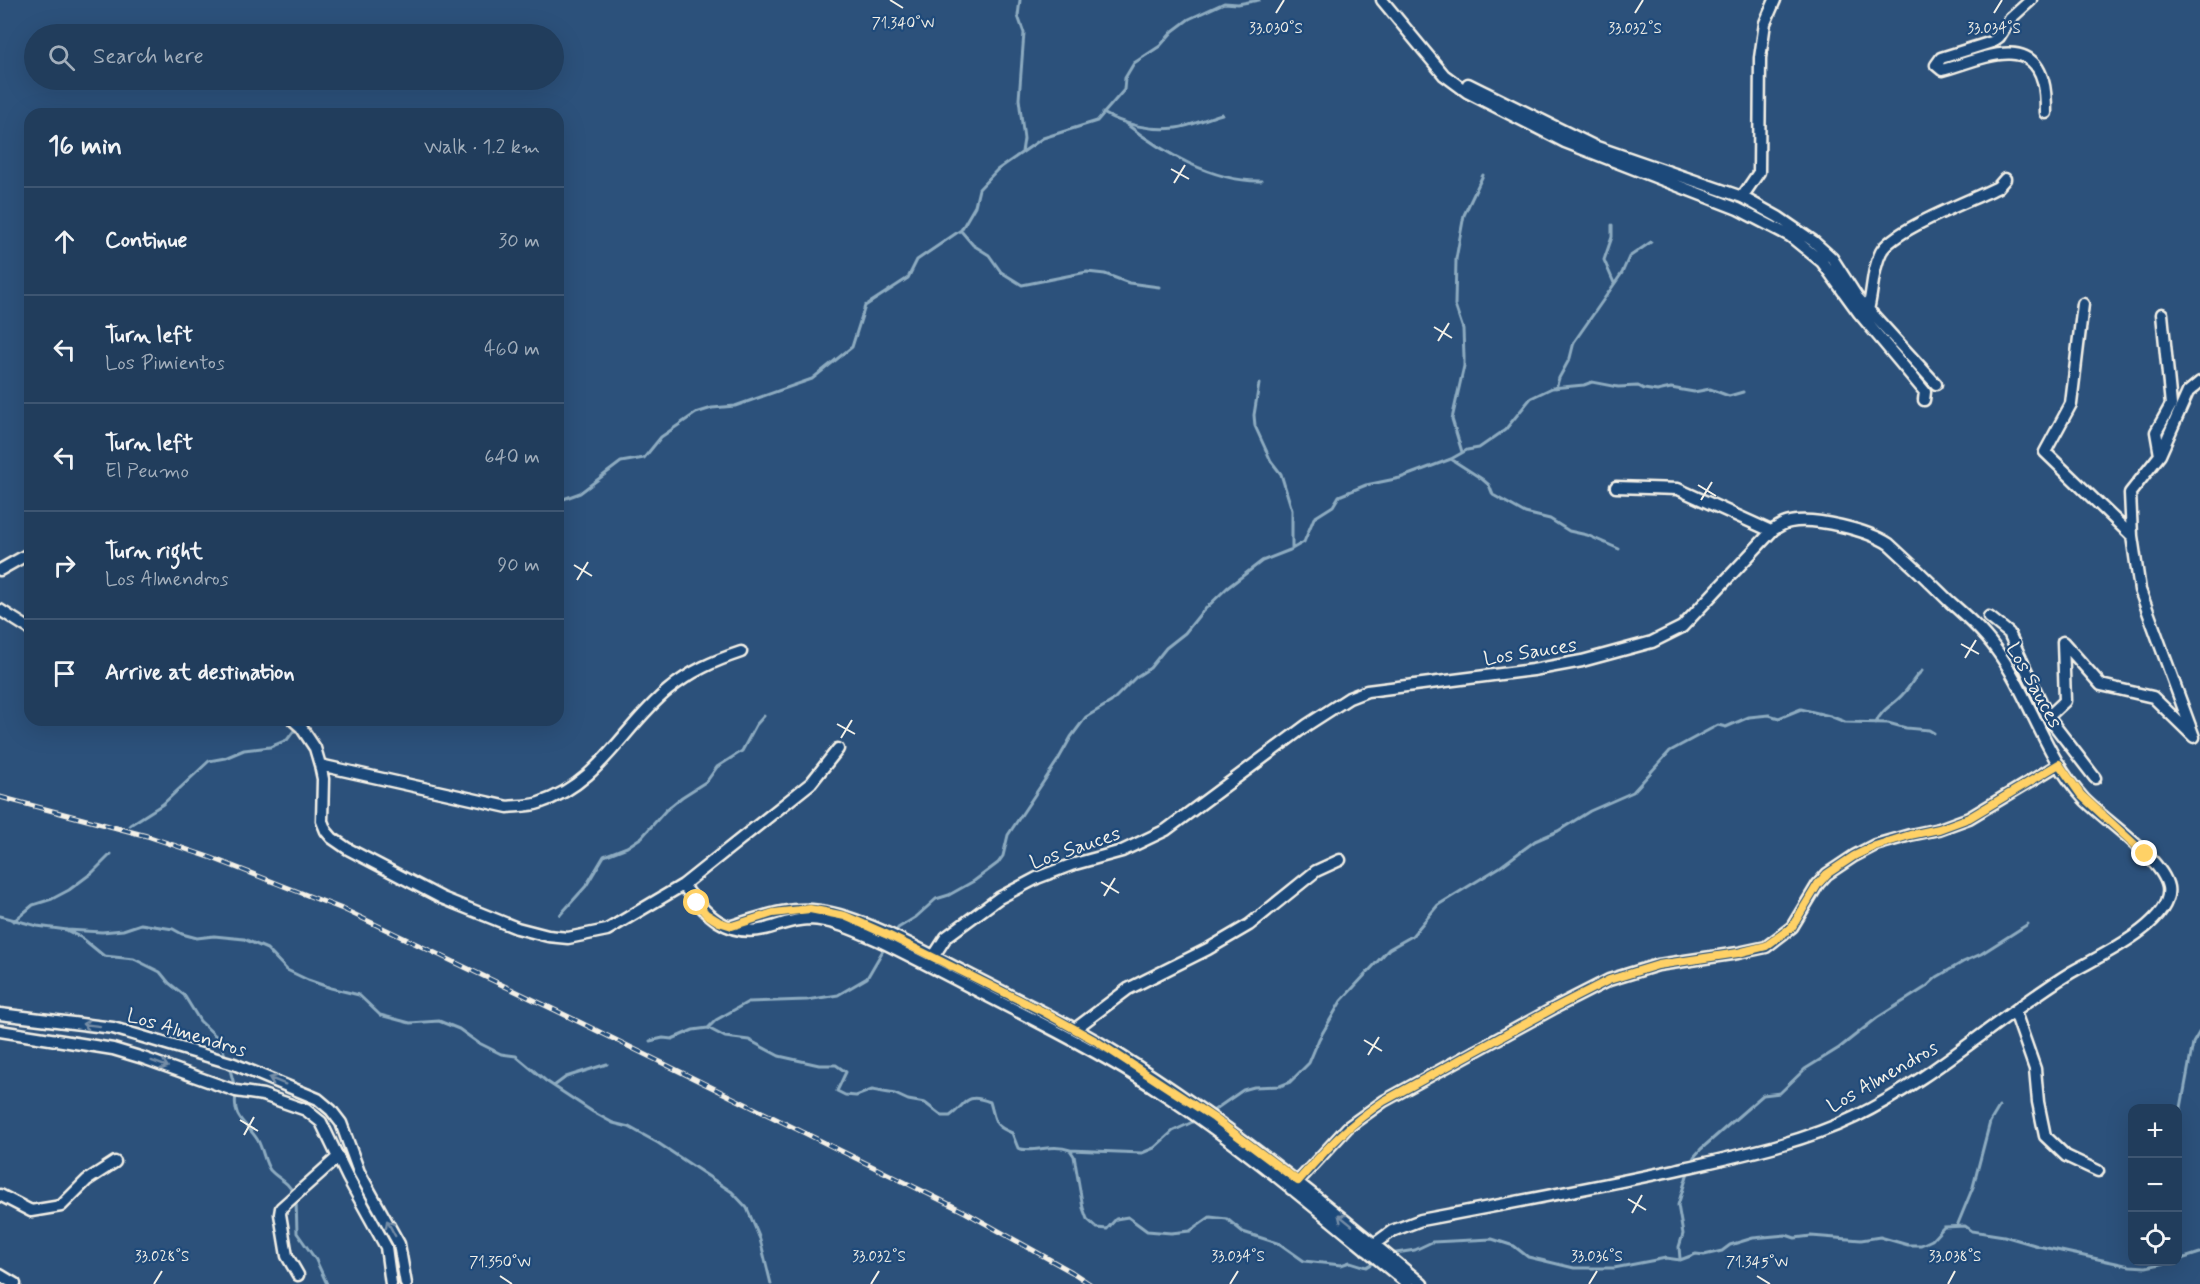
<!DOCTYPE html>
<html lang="en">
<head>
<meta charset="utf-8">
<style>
  body { margin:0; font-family:Mynerve,sans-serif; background:#2d4865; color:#f1f3f6 }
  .controls { position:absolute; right:18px; bottom:18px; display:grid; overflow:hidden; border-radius:12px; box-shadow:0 6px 24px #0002 }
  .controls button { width:54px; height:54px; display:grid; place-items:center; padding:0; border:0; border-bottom:2px solid #3e5672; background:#213d5c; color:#f1f3f6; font:30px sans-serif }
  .stop { position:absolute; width:18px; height:18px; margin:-14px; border:4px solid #ffd166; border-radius:50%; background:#fff }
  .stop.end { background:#ffd166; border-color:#fff; box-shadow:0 2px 6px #0008 }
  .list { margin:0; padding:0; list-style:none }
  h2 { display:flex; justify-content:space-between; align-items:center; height:78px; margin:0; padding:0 24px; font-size:26px }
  h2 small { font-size:20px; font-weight:400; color:#a2aebb }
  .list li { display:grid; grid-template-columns:39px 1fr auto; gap:18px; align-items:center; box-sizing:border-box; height:108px; padding:0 24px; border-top:2px solid #3e5672 }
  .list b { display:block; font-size:22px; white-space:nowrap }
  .list p { margin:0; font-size:20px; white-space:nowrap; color:#a2aebb }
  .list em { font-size:20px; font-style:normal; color:#a2aebb }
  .icon { flex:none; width:33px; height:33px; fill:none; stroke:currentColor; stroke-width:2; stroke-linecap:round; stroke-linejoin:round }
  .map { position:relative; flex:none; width:2200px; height:1284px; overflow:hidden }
  .search { position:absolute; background:#213d5c; box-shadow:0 6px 24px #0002; left:24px; top:24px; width:540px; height:66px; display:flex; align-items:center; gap:15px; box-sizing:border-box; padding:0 21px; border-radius:33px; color:#a2aebb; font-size:22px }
  .panel { position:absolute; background:#213d5c; box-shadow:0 6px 24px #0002; left:24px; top:108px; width:540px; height:618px; border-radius:18px }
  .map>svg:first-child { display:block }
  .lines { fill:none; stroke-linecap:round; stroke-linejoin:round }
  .stream { stroke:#8dabc0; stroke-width:3 }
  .minor-casing { stroke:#f4f1e8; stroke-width:15 }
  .minor { stroke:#1f4a7a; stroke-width:10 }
  .rail-casing { stroke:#f4f1e8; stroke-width:5 }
  .rail { stroke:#1f4a7a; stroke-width:3; stroke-dasharray:9; stroke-linecap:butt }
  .oneway { stroke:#748da6 }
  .route { stroke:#ffd166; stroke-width:8 }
  .ticks { fill:none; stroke:#f4f1e8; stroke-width:2 }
  .labels { text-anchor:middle; stroke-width:4.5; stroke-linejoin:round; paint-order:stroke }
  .street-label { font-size:20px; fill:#f4f1e8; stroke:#1f4a7a }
  .ticks-label { font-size:15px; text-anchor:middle; fill:#f4f1e8; stroke:#1f4a7a; stroke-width:4.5; stroke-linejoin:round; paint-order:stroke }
</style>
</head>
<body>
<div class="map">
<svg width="2200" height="1284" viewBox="0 0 2200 1284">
  <rect width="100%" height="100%" fill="#2c517b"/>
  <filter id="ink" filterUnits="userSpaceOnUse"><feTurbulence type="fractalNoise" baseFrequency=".0167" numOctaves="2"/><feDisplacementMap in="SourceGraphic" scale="12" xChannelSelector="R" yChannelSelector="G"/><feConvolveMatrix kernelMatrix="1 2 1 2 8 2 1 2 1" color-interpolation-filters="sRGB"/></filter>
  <g filter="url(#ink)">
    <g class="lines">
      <path class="stream" d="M1020,0L1018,16L1024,33L1019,99L1024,139L1022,152
        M1103,113C1124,125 1152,131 1176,128C1192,126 1206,118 1222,114
        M1125,123C1162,152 1213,182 1261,181
        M1612,225V237L1604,260L1614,283
        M961,231L973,245L989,255L1001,272L1022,285L1087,272L1105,274L1129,283L1159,287
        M1259,384L1254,415L1255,426L1271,461L1281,474L1292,510V549
        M1556,388L1559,378L1570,358L1574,342L1622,273L1629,257L1651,242
        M1462,452L1452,419L1464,366V357L1463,329L1455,305L1456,259L1464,215L1483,175
        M1451,459L1482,479L1489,485L1493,495L1525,513L1550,519L1569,531L1587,535L1619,549
        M558,501L580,493L621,462L644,458L661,437L696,413L712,408L735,406L812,379L852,347L865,306L908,278L917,260L961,230L975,206L979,189L997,170L1043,138L1097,121L1124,90L1125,78L1134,63L1160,46L1173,31L1189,19L1224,3L1238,4L1259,0
        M1876,723C1881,709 1894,705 1903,694C1911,686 1913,678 1922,671
        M130,825L163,804L209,761L225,758L244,750L270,747L287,740L302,720
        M560,915L586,886L604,856L627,847L642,837L666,810L682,797L707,781L717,767L742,751L756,725L764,716
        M0,916L37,926L67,930L102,932L123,930L141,924L173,929L182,934L197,938L214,936L244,939L267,949L287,970L308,980L331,988L359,995L380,1015L410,1023L439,1021L459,1029L477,1042L501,1054L516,1056L546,1081L593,1112L613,1123L629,1127L658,1143L732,1192L747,1208L760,1239L771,1284
        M14,921L33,905L52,899L69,890L93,872L111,854
        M68,931L82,938L104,956L134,959L160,972L169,983L184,995L200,1021L220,1040L226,1059
        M894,934L898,928L916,917L936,899L949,895L974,881L998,863L1003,856L1008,835L1058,760L1071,737L1086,717L1111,702L1136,677L1150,668L1166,648L1185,633L1201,613L1227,588L1262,561L1290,550L1304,542L1314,518L1333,506L1339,496L1366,485L1400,478L1451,459L1467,450L1479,448L1505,430L1531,398L1552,388L1584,385L1592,382L1618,387L1638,386L1644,389L1657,391L1671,388L1694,392L1710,389L1729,396L1743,392
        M708,1028L716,1020L748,1002L807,1000L838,995L867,978L885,947
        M650,1041L663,1038L672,1039L693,1030L708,1028L725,1037L749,1040L779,1056L819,1065H836L846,1072L837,1091L845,1095L856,1096L872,1090L895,1094L908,1100L925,1103L942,1116H950C967,1104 964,1092 990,1102C996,1121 992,1125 1012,1133L1018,1148C1032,1154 1051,1143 1070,1150L1074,1156L1083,1208L1087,1219L1097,1228L1107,1229L1116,1219L1128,1217L1147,1231L1171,1233L1190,1231L1210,1217L1227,1219L1243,1232L1280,1244L1304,1261L1341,1265L1350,1262L1366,1267L1376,1261
        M229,1066L235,1088
        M554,1086L566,1077L607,1064
        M236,1094C232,1120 246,1122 257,1139C263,1148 264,1162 270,1170C278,1179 288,1181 293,1193
        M1210,1113L1243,1090L1254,1087L1280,1086L1290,1082L1309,1063L1319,1039L1341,1001L1389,949L1412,936L1438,905L1500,867L1535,841L1558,831L1590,811L1633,792L1670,751L1718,725L1726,727L1749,717L1769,715L1779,718L1801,709L1830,716L1845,722L1888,723L1906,728L1929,730L1934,733
        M2178,1124L2193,1043L2200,1031
        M1070,1150L1142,1153L1154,1148L1173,1131L1197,1120
        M1692,1163L1694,1157L1701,1149L1763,1095L1780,1093L1805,1069L1839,1048L1877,1018L1926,987L1937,977L1963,962L1981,954L2028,924
        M296,1199L297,1233L316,1260L327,1284
        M1957,1226L1973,1187L1990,1122L1999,1107
        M1390,1254L1415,1250L1432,1242L1492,1239L1514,1246L1528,1257L1545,1261L1574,1268H1614L1666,1258L1680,1260L1696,1254L1704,1255L1722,1251L1730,1245L1753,1238L1786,1235L1795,1238L1811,1236L1861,1240L1880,1237L1908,1245H1921L1932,1240L1944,1227L1965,1226L1972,1231L2004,1236L2038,1246L2130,1266L2146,1267L2171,1262
        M1680,1259L1679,1247L1683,1234L1678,1205L1689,1169
        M2178,1260L2200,1253"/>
      <g class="minor-casing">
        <path id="minor" d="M1382,0L1444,75L1467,92L1565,142L1738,209L1790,236L1822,262L1859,313L1925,392L1924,400
          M2031,0L2010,19L1999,37L1992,42L1941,58L1936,65L1942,70C1974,62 2030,32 2043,81C2046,91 2046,103 2046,113
          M1468,84L1594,146L1742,197L1778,217L1813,241L1832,258L1857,297L1936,384
          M1742,197L1759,172L1760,58L1765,23L1775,0
          M2083,304L2071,404L2045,452L2132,536
          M1868,310C1873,290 1872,270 1881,252C1893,229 1973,200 1998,187L2005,179
          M2160,455L2156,432L2171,405L2162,314
          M1616,487L1678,489L1771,531
          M0,570L30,553
          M0,610L30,629
          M1989,617L2009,633L2048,717L2095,778
          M2048,717L2065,701L2063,642L2101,685L2153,697L2194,737L2140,590L2132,536L2130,493L2160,455L2188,392L2200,382
          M293,720L301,727L315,748L320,765L323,779L322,821L326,831L332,838L348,849L442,898L517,928L548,936L568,938L607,930L683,885L811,783L838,749
          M320,765L508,807C518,806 530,806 539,803C599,784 623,727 668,690C691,671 714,661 741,652
          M683,885C704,913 727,938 765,929C780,925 793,919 809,919C835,920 859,932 882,942C925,963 968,986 1011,1008C1063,1034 1113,1060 1161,1092C1248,1149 1327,1218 1408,1284
          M732,926C762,917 788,906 820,911C861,916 923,951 962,971C1006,994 1051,1015 1095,1040C1212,1110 1318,1197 1422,1284
          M928,965L946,937L999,898L1037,878L1071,865L1122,851L1166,830L1307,725L1349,698L1367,691L1533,670L1582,661L1652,642L1682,627L1773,530C1779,526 1783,523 1790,522C1815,517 1868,530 1889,544C1910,563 1930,582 1950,602C1966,616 1983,631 1995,648C2029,693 2044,756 2084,799C2105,821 2162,858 2168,887C2174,924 2095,958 2070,973C1997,1018 1933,1079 1855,1117C1799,1144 1736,1156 1675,1170C1591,1188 1506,1204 1421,1220L1392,1231L1366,1250
          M2015,1012L2035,1069L2038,1102L2045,1136L2066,1156L2098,1171
          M0,1014L113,1028L234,1064L318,1099L331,1110L341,1123L359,1172L399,1244L406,1284
          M1075,1029L1128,989L1208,949L1249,925L1316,871L1340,860
          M0,1031L113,1049L143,1058L236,1091L263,1095L306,1110L321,1122L348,1178L386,1247L391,1284
          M1291,1189L1348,1127L1384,1101L1556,1007L1609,980L1658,965L1738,953L1766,947L1792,927L1818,884L1827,874L1854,856L1875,845L1910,835L1939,829L1969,818L2059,764
          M0,1195L31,1211L61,1206L87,1180L115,1162
          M0,1275L15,1284
          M298,1275L287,1256L280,1214L281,1208L338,1157"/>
      </g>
      <use href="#minor" class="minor"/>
      <g class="rail-casing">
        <path id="rail" d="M0,797L147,836L212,858L345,910L557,1011L965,1212L1072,1272L1090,1284"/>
      </g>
      <use href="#rail" class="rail"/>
    </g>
    <defs><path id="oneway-shaft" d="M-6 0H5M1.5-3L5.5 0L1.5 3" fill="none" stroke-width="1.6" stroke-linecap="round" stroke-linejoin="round" transform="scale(1.5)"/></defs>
    <g class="oneway">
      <use href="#oneway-shaft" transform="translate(91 1025) rotate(-173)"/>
      <use href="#oneway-shaft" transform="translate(160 1064) rotate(20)"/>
      <use href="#oneway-shaft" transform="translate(277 1081) rotate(-158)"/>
      <use href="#oneway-shaft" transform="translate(1345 1220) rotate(-141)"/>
      <use href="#oneway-shaft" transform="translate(391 1228) rotate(-118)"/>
    </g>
  </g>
  <g class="lines" filter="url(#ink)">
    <path class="route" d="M697,903L706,914L719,922L732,926L773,913L810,909L845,916L888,935L1044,1012L1096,1041L1214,1118L1298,1181C1325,1150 1349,1124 1384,1101L1556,1007L1609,980L1658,965L1738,953L1766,946L1792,927L1818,884L1827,874L1854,856L1875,846L1910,835L1939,829L1969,818L2059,764L2081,795L2145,854"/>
  </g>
  <path class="ticks" d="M890,0L903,8M1276,13L1284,0M1635,13L1643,0M1994,13L2002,0M1171,169L1189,179M1174,183L1185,165M1434,327L1452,338M1438,341L1449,323M1698,485L1716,496M1701,500L1712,482M574,565L592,576M577,580L588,562M1961,644L1979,654M1965,658L1976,640M837,724L855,734M841,738L852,720M1101,882L1119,893M1104,896L1115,878M1364,1040L1382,1051M1368,1055L1379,1037M240,1120L258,1131M244,1135L254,1117M1628,1199L1646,1210M1632,1213L1642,1195M500,1276L512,1284M1757,1276L1770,1284M154,1284L162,1271M871,1284L879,1271M1230,1284L1238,1271M1589,1284L1597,1271M1948,1284L1955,1271"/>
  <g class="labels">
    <g class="street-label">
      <text transform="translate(1530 651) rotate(-9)" y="7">Los Sauces</text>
      <text transform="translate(2035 685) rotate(61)" y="7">Los Sauces</text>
      <text transform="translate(1075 847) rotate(-19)" y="7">Los Sauces</text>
      <text transform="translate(187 1032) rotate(17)" y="7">Los Almendros</text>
      <text transform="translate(1882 1076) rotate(-30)" y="7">Los Almendros</text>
    </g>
  </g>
  <g class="ticks-label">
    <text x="903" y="28">71.340°W</text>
    <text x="1276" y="33">33.030°S</text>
    <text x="1635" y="33">33.032°S</text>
    <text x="1994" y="33">33.034°S</text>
    <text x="162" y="1261">33.028°S</text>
    <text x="879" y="1261">33.032°S</text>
    <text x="1238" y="1261">33.034°S</text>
    <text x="1597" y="1261">33.036°S</text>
    <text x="1955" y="1261">33.038°S</text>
    <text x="500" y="1267">71.350°W</text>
    <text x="1757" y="1267">71.345°W</text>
  </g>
</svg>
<div class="controls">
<button>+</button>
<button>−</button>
<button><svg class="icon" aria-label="locate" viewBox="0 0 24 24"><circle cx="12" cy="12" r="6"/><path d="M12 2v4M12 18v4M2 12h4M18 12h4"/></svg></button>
</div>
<div class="stop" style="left:697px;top:903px"></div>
<div class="stop end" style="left:2145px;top:854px"></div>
<div class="search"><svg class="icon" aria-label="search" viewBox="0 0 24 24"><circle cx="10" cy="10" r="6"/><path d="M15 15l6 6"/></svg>Search here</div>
<section class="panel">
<h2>16 min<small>Walk · 1.2 km</small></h2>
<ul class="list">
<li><svg class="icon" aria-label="ahead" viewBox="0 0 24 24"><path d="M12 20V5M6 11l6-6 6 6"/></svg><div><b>Continue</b></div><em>30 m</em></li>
<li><svg class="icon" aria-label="left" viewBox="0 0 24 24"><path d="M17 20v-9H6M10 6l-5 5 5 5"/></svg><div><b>Turn left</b><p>Los Pimientos</p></div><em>460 m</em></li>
<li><svg class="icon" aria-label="left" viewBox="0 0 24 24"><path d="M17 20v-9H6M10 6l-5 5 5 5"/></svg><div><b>Turn left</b><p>El Peumo</p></div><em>640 m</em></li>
<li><svg class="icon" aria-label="right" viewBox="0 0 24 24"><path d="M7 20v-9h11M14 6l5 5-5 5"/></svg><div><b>Turn right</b><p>Los Almendros</p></div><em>90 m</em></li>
<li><svg class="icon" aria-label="arrive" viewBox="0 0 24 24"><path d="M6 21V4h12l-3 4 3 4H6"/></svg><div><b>Arrive at destination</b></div></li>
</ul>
</section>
</div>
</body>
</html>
